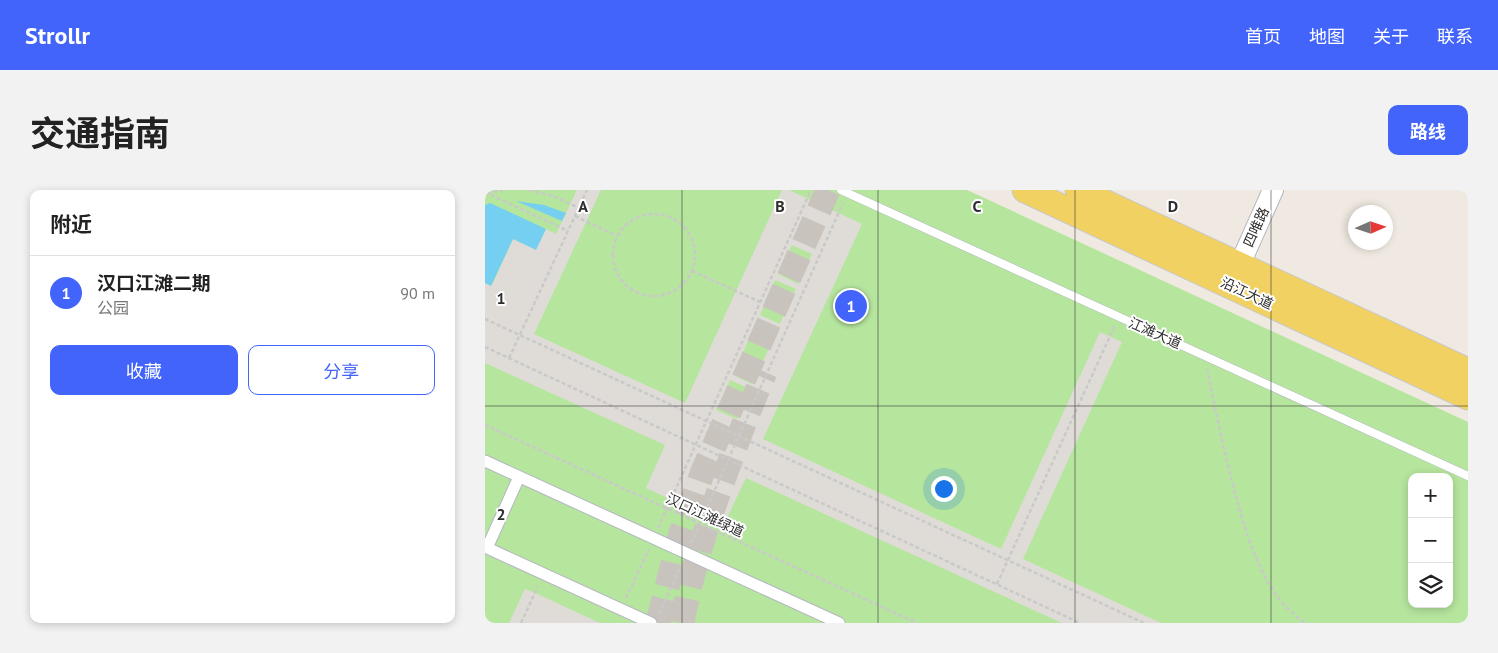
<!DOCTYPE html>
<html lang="zh">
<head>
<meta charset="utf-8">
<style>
  body { margin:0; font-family:"PT Sans","Noto Sans SC",sans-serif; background:#f2f2f2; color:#222 }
  .controls { position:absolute; right:15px; bottom:15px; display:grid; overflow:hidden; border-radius:10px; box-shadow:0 2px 8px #0003 }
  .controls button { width:45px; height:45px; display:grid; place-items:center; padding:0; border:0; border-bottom:1px solid #e0e0e0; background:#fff; color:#222; font:25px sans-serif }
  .compass { position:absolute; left:863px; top:15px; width:45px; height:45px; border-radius:50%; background:#fff; box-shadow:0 2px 8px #0003; rotate:87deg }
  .you { position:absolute; left:458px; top:298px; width:18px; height:18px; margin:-12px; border:4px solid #fff; border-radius:50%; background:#1a73e8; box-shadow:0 0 0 8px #1a73e833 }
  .badge { display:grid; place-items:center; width:32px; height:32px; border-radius:50%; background:#4264fb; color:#fff; font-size:16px; font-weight:700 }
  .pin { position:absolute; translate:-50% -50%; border:2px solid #fff; box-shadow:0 1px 5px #0006 }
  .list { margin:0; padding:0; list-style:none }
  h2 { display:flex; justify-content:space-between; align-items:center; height:65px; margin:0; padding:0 20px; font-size:21px }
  h2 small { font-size:16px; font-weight:400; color:#767676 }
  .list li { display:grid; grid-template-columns:32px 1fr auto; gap:15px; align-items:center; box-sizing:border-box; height:75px; padding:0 20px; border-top:1px solid #e0e0e0 }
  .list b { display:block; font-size:19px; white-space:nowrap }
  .list p { margin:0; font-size:16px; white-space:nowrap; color:#767676 }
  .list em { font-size:16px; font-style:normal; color:#767676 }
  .actions { display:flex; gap:10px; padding:15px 20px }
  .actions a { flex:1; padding:11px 0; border:1px solid #4264fb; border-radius:10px; text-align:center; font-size:18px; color:#4264fb }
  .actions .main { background:#4264fb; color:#fff }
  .icon { flex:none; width:28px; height:28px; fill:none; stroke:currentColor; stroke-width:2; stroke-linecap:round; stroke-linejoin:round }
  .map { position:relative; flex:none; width:983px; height:433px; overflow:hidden; border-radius:10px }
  header { display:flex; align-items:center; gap:30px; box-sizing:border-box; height:70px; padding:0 25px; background:#4264fb; color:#fff }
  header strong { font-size:24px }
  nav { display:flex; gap:28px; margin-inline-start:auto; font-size:18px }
  .intro { display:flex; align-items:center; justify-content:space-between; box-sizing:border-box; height:120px; padding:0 30px }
  h1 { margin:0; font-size:35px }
  .button { padding:12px 22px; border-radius:10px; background:#4264fb; color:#fff; font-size:18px; font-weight:700 }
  main { display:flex; gap:30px; padding:0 30px }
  aside { flex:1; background:#fff; border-radius:10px; box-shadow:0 2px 8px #0003 }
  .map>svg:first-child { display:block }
  .green { fill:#b6e59e; fill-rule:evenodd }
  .plaza { fill:#dfdcd8; fill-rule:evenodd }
  .water { fill:#75cff0 }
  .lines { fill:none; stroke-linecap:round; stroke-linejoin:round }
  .primary-tunnel { stroke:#c8c4bd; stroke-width:25; stroke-dasharray:25 12; stroke-linecap:butt }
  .service-casing { stroke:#b4b7c1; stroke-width:9 }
  .pedestrian-casing { stroke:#b4b7c1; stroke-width:13 }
  .tertiary-casing { stroke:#b4b7c1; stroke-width:22 }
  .primary-casing { stroke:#c9c9c9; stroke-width:27 }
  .path { stroke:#c9c9c9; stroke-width:2.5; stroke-dasharray:4 2.5; stroke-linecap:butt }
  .service { stroke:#fff; stroke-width:8 }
  .pedestrian { stroke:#fff; stroke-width:11 }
  .tertiary { stroke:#fff; stroke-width:20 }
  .primary { stroke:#f2d163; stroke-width:25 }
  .grid { fill:none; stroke:#2e2e2e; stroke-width:1; stroke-opacity:0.55 }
  .labels { text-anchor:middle; stroke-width:4; stroke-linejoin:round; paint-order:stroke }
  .street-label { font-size:14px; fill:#2e2e2e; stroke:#fff }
  .grid-label { font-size:16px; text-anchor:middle; font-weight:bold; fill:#2e2e2e; stroke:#fff; stroke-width:4; stroke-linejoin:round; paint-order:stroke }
</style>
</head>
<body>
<header>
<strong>Strollr</strong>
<nav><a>首页</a><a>地图</a><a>关于</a><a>联系</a></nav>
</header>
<div class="intro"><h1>交通指南</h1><a class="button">路线</a></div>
<main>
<aside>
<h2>附近<small></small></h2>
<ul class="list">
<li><span class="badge">1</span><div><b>汉口江滩二期</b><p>公园</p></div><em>90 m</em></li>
</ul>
<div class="actions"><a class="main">收藏</a><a>分享</a></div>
</aside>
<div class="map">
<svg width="983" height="433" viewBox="0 0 983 433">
  <rect width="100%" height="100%" fill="#efe9e1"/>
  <path class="green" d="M0,0H482L983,232V433H0ZM927,287H964V414H927Z"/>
  <path class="plaza" d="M92,0H116L49,144L200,213L297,0H304L377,34L278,249L516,359L615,142L637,152L538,369L676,433H577L261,288L239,334L161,298L180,255L0,173V93L7,95L28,49L51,59L61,39L71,44ZM307,55L327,64L322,74L302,65ZM300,69L320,78L313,94L293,84ZM290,90L311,99L304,114L284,105ZM282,109L302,118L295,134L275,125ZM272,129L293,139L286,154L266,144ZM264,149L284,158L277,173L257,164ZM254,169L274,179L267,194L248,185ZM245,190L265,199L258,214L238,205ZM236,210L256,219L252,229L231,220Z
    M40,399L50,403L115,433H24Z"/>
  <path class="water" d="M31,11L59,15L81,23L77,31Z
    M5,13L61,39L51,60L28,49L6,96L0,93V15Z"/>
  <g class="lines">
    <path class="primary-tunnel" d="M173,433L195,346L218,281L343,0
      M197,433C207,377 225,325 245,271C256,241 267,212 280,182"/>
    <g class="service-casing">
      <path id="service" d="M356,0L983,286"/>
    </g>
    <g class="pedestrian-casing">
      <path id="pedestrian" d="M0,271L354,433
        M0,357L166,433
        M2,358L34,287"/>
    </g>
    <g class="tertiary-casing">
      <path id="tertiary" d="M755,74L788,0"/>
    </g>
    <g class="primary-casing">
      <path id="primary" d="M540,0L983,207
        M593,0L983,181"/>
    </g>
    <path class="path" d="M44,0L68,6L94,18
      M0,2L83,41
      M2,3L18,0
      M128 65a41 41 0 1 1 82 0a41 41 0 1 1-82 0Z
      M90,26L132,46
      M207,81L275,112
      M0,129L659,433
      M0,157L595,433
      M24,168L102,0
      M722,179C731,223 740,267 752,310C761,343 772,378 792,406C799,416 809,424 819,433
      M0,235L432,433
      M173,338L326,0
      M206,353L358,13
      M512,394L630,135
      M141,408L164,359
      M174,424L197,374
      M36,433L53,396"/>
    <use href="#service" class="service"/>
    <use href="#pedestrian" class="pedestrian"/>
    <use href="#tertiary" class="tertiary"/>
    <use href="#primary" class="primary"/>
  </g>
  <path class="grid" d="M197,0V433M393,0V433M590,0V433M786,0V433M0,216H983"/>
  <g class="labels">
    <g class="street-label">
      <text transform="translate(771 37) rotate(-66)" y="5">四唯路</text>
      <text transform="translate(762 103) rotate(25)" y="5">沿江大道</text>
      <text transform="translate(670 143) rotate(24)" y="5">江滩大道</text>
      <text transform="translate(220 325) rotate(25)" y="5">汉口江滩绿道</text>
    </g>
  </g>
  <g class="grid-label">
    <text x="98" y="22">A</text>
    <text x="295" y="22">B</text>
    <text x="492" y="22">C</text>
    <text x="688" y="22">D</text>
    <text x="16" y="114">1</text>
    <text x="16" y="330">2</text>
  </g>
</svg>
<div class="controls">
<button>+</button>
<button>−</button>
<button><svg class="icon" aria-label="layers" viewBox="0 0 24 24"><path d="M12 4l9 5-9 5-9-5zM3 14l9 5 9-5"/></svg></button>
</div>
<svg class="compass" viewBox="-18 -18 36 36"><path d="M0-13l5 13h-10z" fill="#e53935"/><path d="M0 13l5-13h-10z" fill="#767676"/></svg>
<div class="you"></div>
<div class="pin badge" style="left:366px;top:116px">1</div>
</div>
</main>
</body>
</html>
